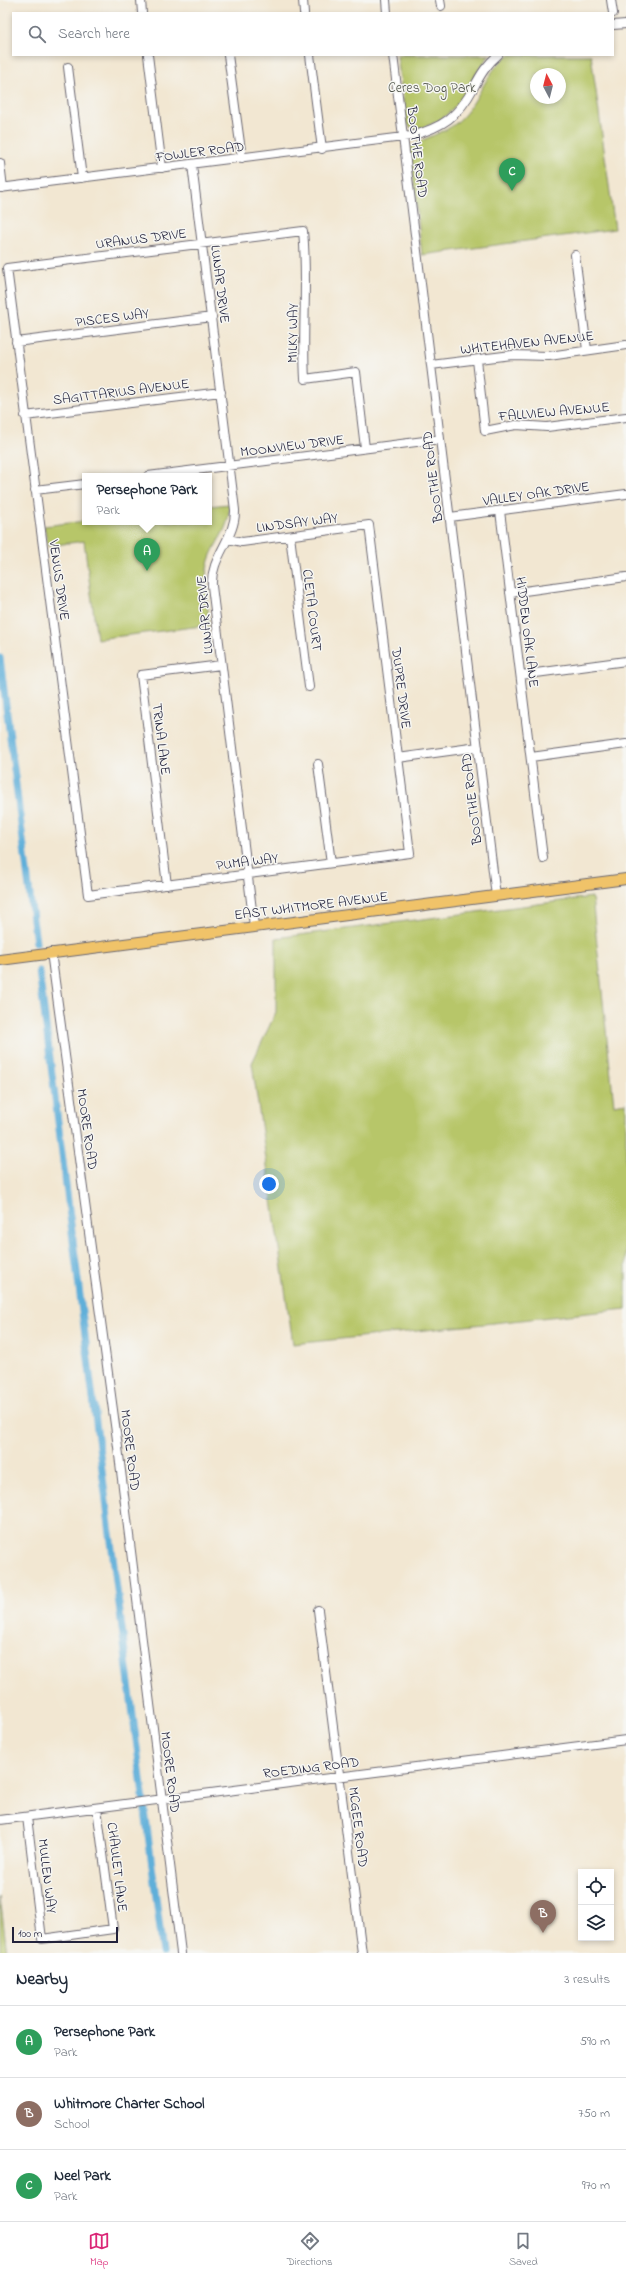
<!DOCTYPE html>
<html lang="en">
<head>
<meta charset="utf-8">
<style>
  body { margin:0; font-family:"Indie Flower",sans-serif; background:#f2f2f3; color:#1f2937 }
  .controls { position:absolute; right:12px; bottom:12px; display:grid; overflow:hidden; border-radius:0px; box-shadow:0 2px 6px #0003 }
  .controls button { width:36px; height:36px; display:grid; place-items:center; padding:0; border:0; border-bottom:1px solid #e0e1e3; background:#fff; color:#1f2937; font:20px sans-serif }
  .compass { position:absolute; left:530px; top:68px; width:36px; height:36px; border-radius:50%; background:#fff; box-shadow:0 2px 6px #0003; rotate:353deg }
  .scale { position:absolute; left:12px; bottom:10px; width:106px; box-sizing:border-box; padding-left:4px; border:2px solid #22223b; border-top:0; font-size:11px; line-height:14px; white-space:nowrap; color:#22223b; -webkit-text-stroke:3px #f6f6f2; paint-order:stroke }
  .you { position:absolute; left:269px; top:1184px; width:14px; height:14px; margin:-10px; border:3px solid #fff; border-radius:50%; background:#1a73e8; box-shadow:0 0 0 6px #1a73e833 }
  .badge { display:grid; place-items:center; width:26px; height:26px; border-radius:50%; background:#db2777; color:#fff; font-size:13px; font-weight:700 }
  .pin { position:absolute; translate:-50% -33px; filter:drop-shadow(0 1px 2px #0008) }
  .pin::after { content:''; position:absolute; top:21px; width:14px; height:12px; background:inherit; clip-path:polygon(0 0,100% 0,50% 100%) }
  .popup { position:absolute; left:82px; top:473px; width:130px; height:52px; box-sizing:border-box; display:grid; place-content:center; border-radius:0px; background:#fff; filter:drop-shadow(0 1px 3px #0005); font-size:13px; white-space:nowrap; color:#747a83 }
  .popup b { font-size:15px; color:#1f2937 }
  .popup::after { content:''; position:absolute; left:50%; top:100%; margin-left:-8px; border:8px solid transparent; border-top-color:#fff }
  .list { margin:0; padding:0; list-style:none }
  h2 { display:flex; justify-content:space-between; align-items:center; height:52px; margin:0; padding:0 16px; font-size:17px }
  h2 small { font-size:13px; font-weight:400; color:#747a83 }
  .list li { display:grid; grid-template-columns:26px 1fr auto; gap:12px; align-items:center; box-sizing:border-box; height:72px; padding:0 16px; border-top:1px solid #e0e1e3 }
  .list b { display:block; font-size:15px; white-space:nowrap }
  .list p { margin:0; font-size:13px; white-space:nowrap; color:#747a83 }
  .list em { font-size:13px; font-style:normal; color:#747a83 }
  .icon { flex:none; width:22px; height:22px; fill:none; stroke:currentColor; stroke-width:2; stroke-linecap:round; stroke-linejoin:round }
  .map { position:relative; flex:none; width:626px; height:1953px; overflow:hidden }
  .search { position:absolute; background:#fff; box-shadow:0 2px 6px #0003; left:12px; right:12px; top:12px; height:44px; display:flex; align-items:center; gap:10px; box-sizing:border-box; padding:0 14px; border-radius:0px; color:#747a83; font-size:15px }
  .sheet { height:268px; background:#fff }
  nav { display:flex; justify-content:space-around; align-items:center; box-sizing:border-box; height:56px; border-top:1px solid #e0e1e3; background:#fff; font-size:11px; color:#747a83 }
  nav a { display:grid; justify-items:center; gap:2px }
  nav .on { color:#db2777 }
  .map>svg:first-child { display:block }
  .green { fill:#b7c669; stroke:#6c7452; fill-rule:evenodd }
  .lines { fill:none; stroke-linecap:round; stroke-linejoin:round }
  .canal { stroke:#5eafd9; stroke-width:7 }
  .minor-casing { stroke:#6b6770; stroke-width:10 }
  .major-casing { stroke:#6b6770; stroke-width:12 }
  .minor { stroke:#fff; stroke-width:8 }
  .major { stroke:#f0c369; stroke-width:10 }
  .labels { text-anchor:middle; stroke-width:3; stroke-linejoin:round; paint-order:stroke }
  .park-label { font-size:14px; fill:#4f5349; stroke:#f6f6f2 }
  .street-label { font-size:14px; fill:#22223b; stroke:#f6f6f2 }
</style>
</head>
<body>
<div class="map">
<svg width="626" height="1953" viewBox="0 0 626 1953">
  <rect width="100%" height="100%" fill="#f6f6f2"/>
  <filter id="ink" filterUnits="userSpaceOnUse"><feTurbulence type="fractalNoise" baseFrequency=".025" numOctaves="2"/><feDisplacementMap in="SourceGraphic" scale="8" xChannelSelector="R" yChannelSelector="G"/><feConvolveMatrix kernelMatrix="1 2 1 2 8 2 1 2 1" color-interpolation-filters="sRGB"/></filter>
  <filter id="wash" filterUnits="userSpaceOnUse"><feTurbulence type="fractalNoise" baseFrequency=".012" numOctaves="4" result="noise"/><feDisplacementMap in="SourceGraphic" scale="16" xChannelSelector="R" yChannelSelector="G"/><feGaussianBlur stdDeviation="0.9" result="paint"/><feColorMatrix in="noise" values="0 0 0 0 0 0 0 0 0 0 0 0 0 0 0 0 0 1.4 0 .05"/><feComposite in="paint" operator="in"/></filter>
  <g filter="url(#wash)">
    <rect width="100%" height="100%" fill="#f2e7d2"/>
    <path class="green" d="M397,55H490C466,82 463,114 424,127C416,130 410,129 406,122Z
      M509,55H591L615,229L422,255L410,149C414,141 444,133 455,124C479,105 483,73 509,55ZM536,74H560V98H536Z
      M229,504C231,530 214,541 208,564C203,584 208,605 210,625L97,639L84,541L48,546L44,526L85,521L209,522V506Z
      M592,897L614,1105L626,1103V1309L293,1344L252,1063L276,1012V938Z
      M0,1897L7,1953H0Z"/>
    <g class="lines">
      <path class="canal" d="M0,658L36,943
        M39,971L163,1953"/>
    </g>
  </g>
  <g filter="url(#ink)">
    <g class="lines">
      <g class="minor-casing">
        <path id="minor" d="M141,0L142,13
          M303,0L304,13
          M386,0L387,13
          M440,0L441,6
          M611,0L613,13
          M613,25L626,24
          M148,55L162,168
          M228,55L242,158
          M310,55L322,149
          M393,55L496,896
          M68,67L82,178
          M0,163L3,188
          M192,165L235,510C236,538 210,557 212,586L254,926
          M0,188L411,136C443,127 458,117 474,87C481,74 487,64 498,55
          M575,255L587,350
          M16,342L212,317
          M477,360L485,431L516,425L547,427L626,417
          M431,365L512,355L549,356L626,345
          M25,416L221,392
          M148,476L440,439
          M35,490L85,484
          M500,511L543,858
          M450,517L626,494
          M290,536L309,687
          M228,539L242,542L369,525L410,853L88,895L7,268L303,231C308,281 302,330 305,379L356,372L365,448
          M510,593L626,577
          M521,675L626,661
          M531,757L626,744
          M398,758L478,747
          M318,764L331,863
          M167,885L141,675L221,665
          M51,952L118,1447L181,1953
          M318,1610L362,1953
          M27,1817L42,1939L113,1929L97,1808
          M0,1820L626,1740"/>
      </g>
      <g class="major-casing">
        <path id="major" d="M0,960L626,879"/>
      </g>
      <use href="#minor" class="minor"/>
      <use href="#major" class="major"/>
    </g>
  </g>
  <g class="labels">
    <g class="park-label">
      <text x="432" y="92">Ceres Dog Park</text>
    </g>
    <g class="street-label">
      <text transform="translate(200 151) rotate(-7)" y="5">FOWLER ROAD</text>
      <text transform="translate(418 152) rotate(83)" y="5">BOOTHE ROAD</text>
      <text transform="translate(141 238) rotate(-7)" y="5">URANUS DRIVE</text>
      <text transform="translate(221 284) rotate(83)" y="5">LUNAR DRIVE</text>
      <text transform="translate(112 317) rotate(-7)" y="5">PISCES WAY</text>
      <text transform="translate(292 333) rotate(-89)" y="5">MILKY WAY</text>
      <text transform="translate(527 342) rotate(-6)" y="5">WHITEHAVEN AVENUE</text>
      <text transform="translate(121 391) rotate(-7)" y="5">SAGITTARIUS AVENUE</text>
      <text transform="translate(554 411) rotate(-5)" y="5">FALLVIEW AVENUE</text>
      <text transform="translate(292 445) rotate(-7)" y="5">MOONVIEW DRIVE</text>
      <text transform="translate(432 477) rotate(-97)" y="5">BOOTHE ROAD</text>
      <text transform="translate(536 493) rotate(-8)" y="5">VALLEY OAK DRIVE</text>
      <text transform="translate(297 522) rotate(-7)" y="5">LINDSAY WAY</text>
      <text transform="translate(60 580) rotate(82)" y="5">VENUS DRIVE</text>
      <text transform="translate(313 610) rotate(83)" y="5">CLETA COURT</text>
      <text transform="translate(204 615) rotate(-95)" y="5">LUNAR DRIVE</text>
      <text transform="translate(528 632) rotate(83)" y="5">HIDDEN OAK LANE</text>
      <text transform="translate(402 688) rotate(83)" y="5">DUPRE DRIVE</text>
      <text transform="translate(162 739) rotate(83)" y="5">TRINA LANE</text>
      <text transform="translate(471 799) rotate(-97)" y="5">BOOTHE ROAD</text>
      <text transform="translate(247 861) rotate(-7)" y="5">PUMA WAY</text>
      <text transform="translate(311 905) rotate(-7)" y="5">EAST WHITMORE AVENUE</text>
      <text transform="translate(88 1129) rotate(82)" y="5">MOORE ROAD</text>
      <text transform="translate(131 1450) rotate(83)" y="5">MOORE ROAD</text>
      <text transform="translate(311 1767) rotate(-7)" y="5">ROEDING ROAD</text>
      <text transform="translate(171 1772) rotate(83)" y="5">MOORE ROAD</text>
      <text transform="translate(359 1827) rotate(83)" y="5">MCGEE ROAD</text>
      <text transform="translate(118 1867) rotate(83)" y="5">CHAULET LANE</text>
      <text transform="translate(48 1876) rotate(83)" y="5">MULLEN WAY</text>
    </g>
  </g>
</svg>
<div class="controls">
<button><svg class="icon" aria-label="locate" viewBox="0 0 24 24"><circle cx="12" cy="12" r="6"/><path d="M12 2v4M12 18v4M2 12h4M18 12h4"/></svg></button>
<button><svg class="icon" aria-label="layers" viewBox="0 0 24 24"><path d="M12 4l9 5-9 5-9-5zM3 14l9 5 9-5"/></svg></button>
</div>
<svg class="compass" viewBox="-18 -18 36 36"><path d="M0-13l5 13h-10z" fill="#e53935"/><path d="M0 13l5-13h-10z" fill="#747a83"/></svg>
<div class="scale">100 m</div>
<div class="you"></div>
<div class="pin badge" style="left:147px;top:571px;background:#2e9e5b">A</div>
<div class="popup"><b>Persephone Park</b>Park</div>
<div class="pin badge" style="left:543px;top:1933px;background:#8d6e63">B</div>
<div class="pin badge" style="left:512px;top:191px;background:#2e9e5b">C</div>
<div class="search"><svg class="icon" aria-label="search" viewBox="0 0 24 24"><circle cx="10" cy="10" r="6"/><path d="M15 15l6 6"/></svg>Search here</div>
</div>
<section class="sheet">
<h2>Nearby<small>3 results</small></h2>
<ul class="list">
<li><span class="badge" style="background:#2e9e5b">A</span><div><b>Persephone Park</b><p>Park</p></div><em>590 m</em></li>
<li><span class="badge" style="background:#8d6e63">B</span><div><b>Whitmore Charter School</b><p>School</p></div><em>750 m</em></li>
<li><span class="badge" style="background:#2e9e5b">C</span><div><b>Neel Park</b><p>Park</p></div><em>970 m</em></li>
</ul>
</section>
<nav>
<a class="on"><svg class="icon" aria-label="map" viewBox="0 0 24 24"><path d="M3 6l6-2 6 2 6-2v14l-6 2-6-2-6 2zM9 4v14M15 6v14"/></svg>Map</a>
<a><svg class="icon" aria-label="directions" viewBox="0 0 24 24"><path d="M12 3l9 9-9 9-9-9zM9 14v-3h6M13 9l2 2-2 2"/></svg>Directions</a>
<a><svg class="icon" aria-label="saved" viewBox="0 0 24 24"><path d="M7 4h10v16l-5-4-5 4z"/></svg>Saved</a>
</nav>
</body>
</html>
